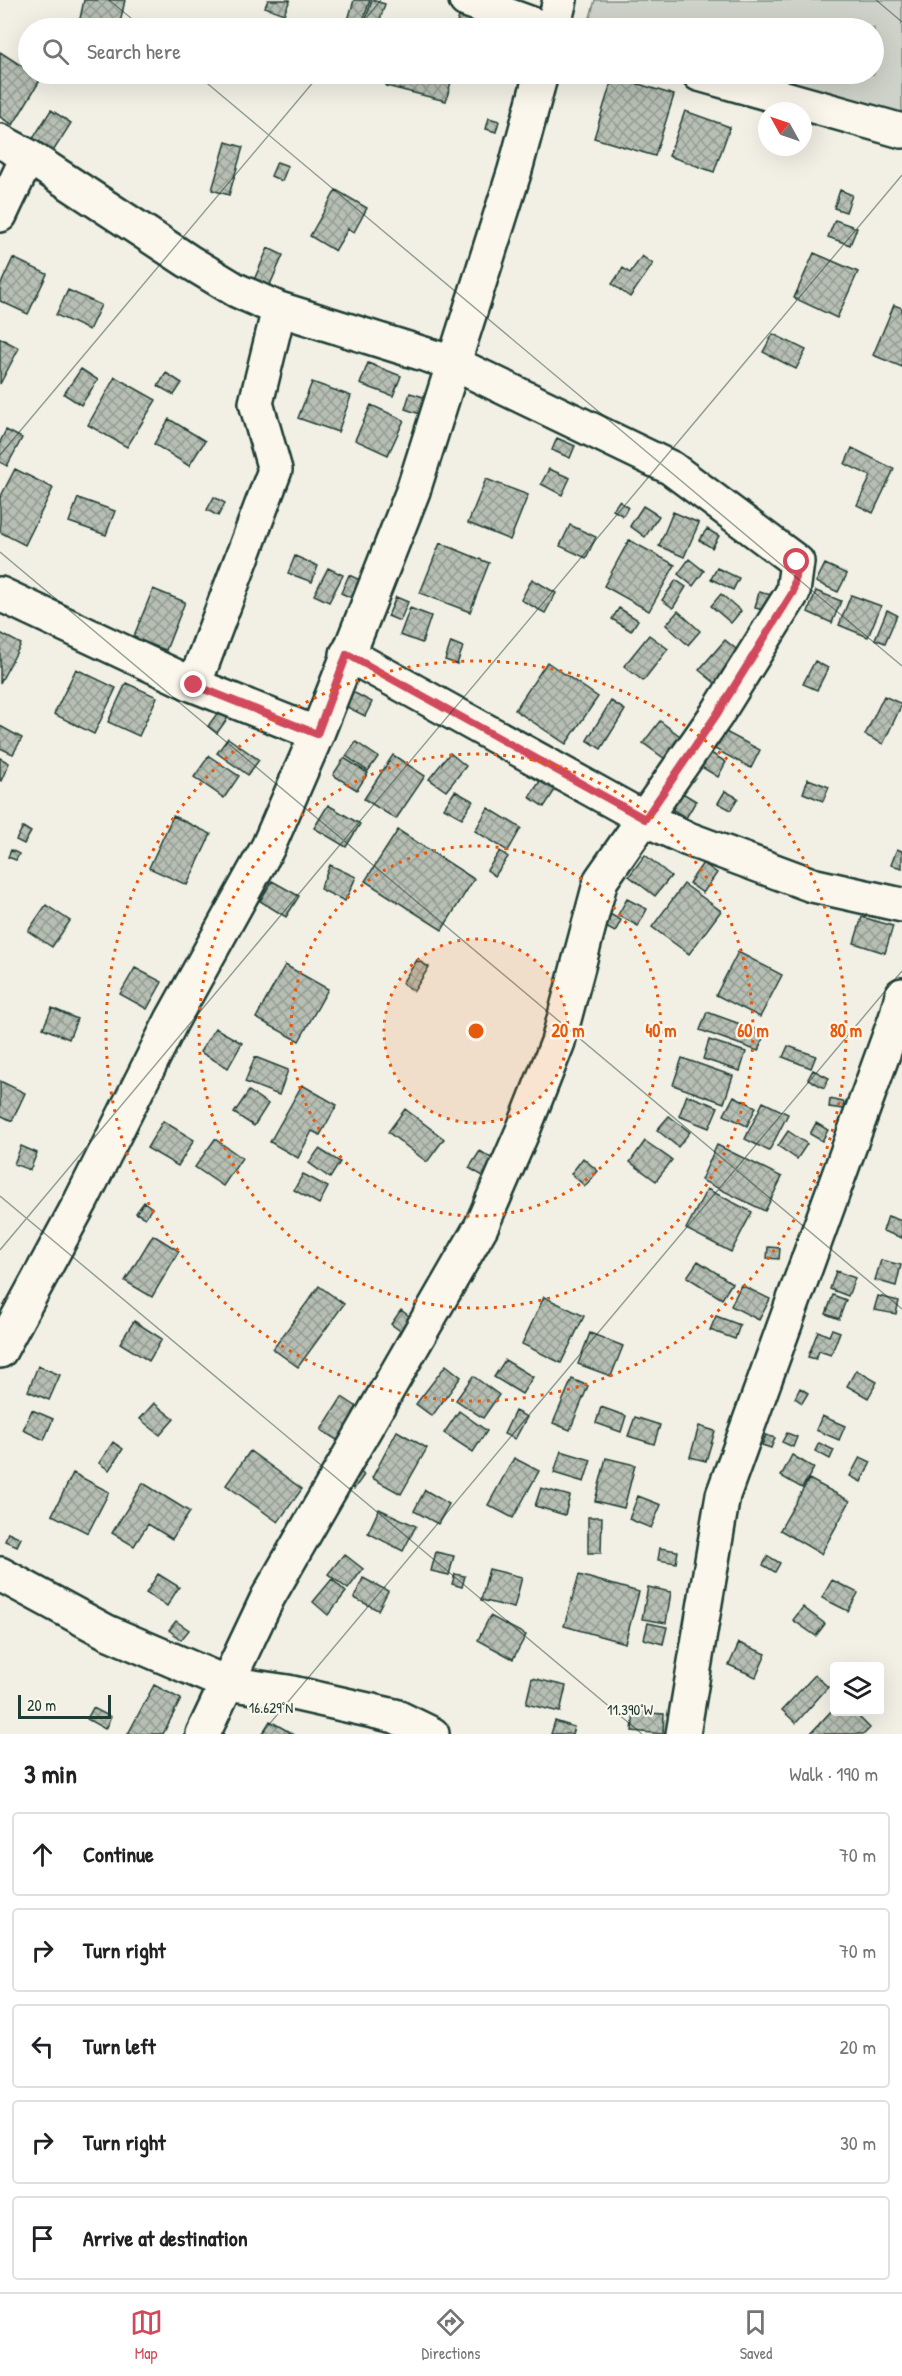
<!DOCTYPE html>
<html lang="en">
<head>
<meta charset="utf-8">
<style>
  body { margin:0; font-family:"Patrick Hand",sans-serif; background:#f6f6f6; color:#202124 }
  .controls { position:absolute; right:18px; bottom:18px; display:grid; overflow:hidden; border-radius:6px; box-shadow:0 6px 24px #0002 }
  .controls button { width:54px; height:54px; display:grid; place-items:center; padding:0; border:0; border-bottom:2px solid #e0e0e0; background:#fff; color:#202124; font:30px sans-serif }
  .compass { position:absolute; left:758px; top:102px; width:54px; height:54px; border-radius:50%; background:#fff; box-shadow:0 6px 24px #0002; rotate:310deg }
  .scale { position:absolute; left:18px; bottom:15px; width:93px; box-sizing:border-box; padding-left:6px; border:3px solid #1f3d34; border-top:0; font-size:16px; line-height:21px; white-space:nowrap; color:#1f3d34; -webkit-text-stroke:4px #fbf7ec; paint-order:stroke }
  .stop { position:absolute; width:18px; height:18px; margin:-14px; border:4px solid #d1495b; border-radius:50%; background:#fff }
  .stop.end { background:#d1495b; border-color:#fff; box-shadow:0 2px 6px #0008 }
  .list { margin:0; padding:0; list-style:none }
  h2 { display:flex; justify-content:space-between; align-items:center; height:78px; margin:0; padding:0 24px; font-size:26px }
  h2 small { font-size:20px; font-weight:400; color:#757577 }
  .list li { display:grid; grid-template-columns:39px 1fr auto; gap:18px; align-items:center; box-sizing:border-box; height:84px; margin:0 12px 12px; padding:0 12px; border:2px solid #e0e0e0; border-radius:6px }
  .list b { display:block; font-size:22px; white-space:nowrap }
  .list em { font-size:20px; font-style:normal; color:#757577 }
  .icon { flex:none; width:33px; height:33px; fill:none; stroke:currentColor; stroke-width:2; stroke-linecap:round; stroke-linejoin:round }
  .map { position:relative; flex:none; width:902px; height:1734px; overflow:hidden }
  .search { position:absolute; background:#fff; box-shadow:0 6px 24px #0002; left:18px; right:18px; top:18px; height:66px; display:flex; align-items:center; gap:15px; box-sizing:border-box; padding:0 21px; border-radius:33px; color:#757577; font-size:22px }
  .sheet { height:558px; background:#fff }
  nav { display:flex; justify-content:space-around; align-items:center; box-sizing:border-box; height:84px; border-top:2px solid #e0e0e0; background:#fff; font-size:16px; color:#757577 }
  nav a { display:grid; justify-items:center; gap:3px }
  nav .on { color:#d1495b }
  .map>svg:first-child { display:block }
  .garden { fill:#cfd2c8; stroke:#77887e; stroke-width:1.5 }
  .building { fill:url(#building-cross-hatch); stroke:#1f3d34; stroke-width:1.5 }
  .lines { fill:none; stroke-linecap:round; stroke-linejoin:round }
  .minor-casing { stroke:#1f3d34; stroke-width:38 }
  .minor { stroke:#fbf7ec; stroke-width:33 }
  .route { stroke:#d1495b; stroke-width:8 }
  .ticks { fill:none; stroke:#1f3d34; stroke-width:1.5; stroke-opacity:0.45 }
  .ring { fill:none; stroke:#e8590c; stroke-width:3; stroke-dasharray:3 6 }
  .ticks-label { font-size:15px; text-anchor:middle; fill:#1f3d34; stroke:#fbf7ec; stroke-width:4.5; stroke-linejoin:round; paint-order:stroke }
  .centre { fill:#e8590c; stroke:#fbf7ec; stroke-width:3 }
  .ring-label { font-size:18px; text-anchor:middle; font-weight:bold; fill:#e8590c; stroke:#fbf7ec; stroke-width:4.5; stroke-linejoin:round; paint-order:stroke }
</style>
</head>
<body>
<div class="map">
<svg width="902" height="1734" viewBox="0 0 902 1734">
  <defs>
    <pattern id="building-cross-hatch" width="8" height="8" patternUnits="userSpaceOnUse" patternTransform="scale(1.5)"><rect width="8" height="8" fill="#b7beb3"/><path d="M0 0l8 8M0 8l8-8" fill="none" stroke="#949c92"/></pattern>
  </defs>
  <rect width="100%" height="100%" fill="#f2f0e5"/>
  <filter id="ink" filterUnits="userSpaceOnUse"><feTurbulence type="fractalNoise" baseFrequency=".0167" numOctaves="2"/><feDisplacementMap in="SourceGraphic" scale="12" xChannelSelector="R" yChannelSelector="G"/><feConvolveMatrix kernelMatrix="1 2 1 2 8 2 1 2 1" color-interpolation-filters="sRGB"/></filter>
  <g filter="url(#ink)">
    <path class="garden" d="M595,0H902V113L754,74H874V28H587Z"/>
    <path class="building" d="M84,0H125L119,28H78Z
      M268,0H290L284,14L265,7Z
      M354,0H370L362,24L348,20Z
      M372,0L385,4L378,26L365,22Z
      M459,17L493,28H455Z
      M0,52L28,70V74H35L42,77L13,125L0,117Z
      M389,74H453L446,101L386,86Z
      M613,76L674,95L655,156L594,138Z
      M51,110L71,123L52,153L32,140Z
      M685,111L730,127L714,172L669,156Z
      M489,118L499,121L496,132L486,129Z
      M226,142L243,147L229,195L212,190Z
      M277,162L288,166L282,181L271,176Z
      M336,190L367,208L354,232L348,229L335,251L310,236Z
      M840,190L852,195L846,212L834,208Z
      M835,220L857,228L850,245L828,237Z
      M268,248L283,255L269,287L254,280Z
      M814,253L858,272L837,318L794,298Z
      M642,256L653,264L630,297L612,284L623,268L630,273Z
      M13,258L47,274L28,314L0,301V286Z
      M68,290L101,305L89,330L56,315Z
      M894,305L902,308V367L873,355Z
      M773,334L806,350L796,369L763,352Z
      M0,338L19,348L0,384Z
      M368,363L401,376L393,396L360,384Z
      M81,369L98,380L81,405L64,394Z
      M166,373L182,383L174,395L158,386Z
      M115,377L156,400L127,447L88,425Z
      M312,382L351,396L338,432L298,418Z
      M410,393L431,399L426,416L405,409Z
      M371,405L404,420L388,455L355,440Z
      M169,419L205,441L189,466L154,444Z
      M6,430L22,438L7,466L0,462V442Z
      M557,438L575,446L570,458L552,450Z
      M852,448L894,469L873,513L857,505L871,476L845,464Z
      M15,469L53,488L25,545L0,532V498Z
      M549,469L570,478L562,495L541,484Z
      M486,479L528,495L510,540L468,523Z
      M214,497L225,503L218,516L207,510Z
      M78,498L115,511L106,535L69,522Z
      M619,501L628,507L623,516L613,510Z
      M643,506L659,516L645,537L630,526Z
      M673,512L699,523L684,557L659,546Z
      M570,525L596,537L586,558L560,546Z
      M707,529L719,536L712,548L699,540Z
      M629,540L675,565L649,611L604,586Z
      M440,543L489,563L470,612L420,593Z
      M295,556L318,566L312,582L288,573Z
      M689,559L704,571L693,586L678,574Z
      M825,564L847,574L838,592L816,582Z
      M328,568L343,575L329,602L314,595Z
      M717,568L739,578L733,590L711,579Z
      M349,575L360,580L352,598L341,593Z
      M532,579L556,593L545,613L521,600Z
      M676,580L686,587L673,608L662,600Z
      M153,589L185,602L166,650L133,638Z
      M816,591L841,601L832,623L808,612Z
      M759,592L772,595L767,611L755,608Z
      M721,594L741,611L731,623L711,606Z
      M851,595L881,606L868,637L839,625Z
      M396,597L408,602L400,621L388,616Z
      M410,608L431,616L422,643L400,635Z
      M619,608L638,620L631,631L612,619Z
      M887,610L897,615L885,643L875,639Z
      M678,611L700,631L688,645L666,625Z
      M0,633L21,644L0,683Z
      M649,635L668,649L643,681L624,666Z
      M725,640L740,652L715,683L699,670Z
      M451,642L463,647L457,664L445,660Z
      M815,661L828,668L817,690L803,684Z
      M547,662L598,697L566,744L515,710Z
      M76,669L116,688L94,734L54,714Z
      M126,683L157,697L139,736L108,722Z
      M349,690L372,702L365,716L341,704Z
      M884,696L902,704L883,744L865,735Z
      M611,701L625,710L601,749L587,740Z
      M221,708L230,715L217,733L208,726Z
      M660,721L688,742L672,764L643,743Z
      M0,726L22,738L13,754L0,748Z
      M720,729L760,750L751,768L711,747Z
      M228,738L259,760L248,775L217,753Z
      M356,742L378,757L368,771L346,756Z
      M704,749L726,762L718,777L695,763Z
      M450,753L466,766L446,791L429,779Z
      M393,755L425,776L396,819L364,799Z
      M209,756L239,776L224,798L194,777Z
      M0,758L9,763L1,781L0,780Z
      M344,758L368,773L357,790L333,775Z
      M808,779L829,787L823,801L803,793Z
      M541,780L555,790L544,807L529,797Z
      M455,791L473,801L462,818L444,808Z
      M725,791L738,798L731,810L718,803Z
      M681,792L696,801L686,818L670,808Z
      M328,805L360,824L346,847L314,828Z
      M488,808L521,828L508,851L475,831Z
      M173,816L211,834L187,885L149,868Z
      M23,827L31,832L24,844L16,840Z
      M398,830L474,879L442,930L365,881Z
      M897,849L902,851V868L891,865Z
      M11,850L19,854L16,860L8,857Z
      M500,851L508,857L495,876L487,870Z
      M645,855L671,876L655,896L629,876Z
      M703,863L717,873L703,893L689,883Z
      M330,865L356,877L345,901L320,889Z
      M272,881L299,896L286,917L260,901Z
      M684,884L721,911L689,954L652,927Z
      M627,899L647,909L638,926L618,915Z
      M46,905L70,921L52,947L28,931Z
      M604,911L621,920L615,932L598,923Z
      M862,917L893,926L885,953L854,943Z
      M738,952L782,975L760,1017L716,995Z
      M417,960L429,967L414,991L402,983Z
      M285,965L328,989L299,1041L256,1018Z
      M135,968L162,982L147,1009L120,994Z
      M52,1008L77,1019L69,1039L43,1028Z
      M707,1012L765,1033L758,1051L700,1030Z
      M215,1028L242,1043L228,1068L200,1052Z
      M709,1040L746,1052L740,1071L703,1059Z
      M788,1046L816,1056L811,1068L783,1057Z
      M255,1057L288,1070L279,1095L245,1082Z
      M682,1058L733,1076L724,1103L673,1085Z
      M813,1070L829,1078L824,1088L808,1079Z
      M0,1081L25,1093L12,1121L0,1115Z
      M302,1085L337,1105L320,1135L312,1131L298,1158L270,1142Z
      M249,1091L268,1104L254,1126L234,1113Z
      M687,1095L718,1107L709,1128L679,1116Z
      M734,1096L756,1107L747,1126L724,1115Z
      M830,1099L844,1102L843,1109L829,1107Z
      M763,1102L788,1114L769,1151L745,1139Z
      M405,1109L444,1139L427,1162L388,1132Z
      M669,1116L690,1132L678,1147L657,1130Z
      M163,1121L194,1140L178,1166L147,1148Z
      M816,1123L828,1130L822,1141L810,1134Z
      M788,1131L807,1144L797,1159L778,1146Z
      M215,1139L242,1158L223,1186L195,1167Z
      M645,1141L672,1160L656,1181L630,1162Z
      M717,1145L782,1177L765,1211L701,1180Z
      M21,1146L37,1153L30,1170L14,1164Z
      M319,1149L340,1162L330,1178L309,1163Z
      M480,1151L493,1159L483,1176L469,1168Z
      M583,1158L598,1171L585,1186L571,1174Z
      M303,1174L328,1187L319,1204L294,1190Z
      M707,1189L752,1212L731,1252L686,1229Z
      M144,1202L152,1208L145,1218L136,1213Z
      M888,1216L902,1221V1238L883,1231Z
      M153,1235L179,1251L152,1297L125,1281Z
      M768,1247L780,1248L779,1259L767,1258Z
      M881,1260L901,1265L896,1286L875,1280Z
      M698,1261L732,1283L722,1299L687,1277Z
      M836,1271L855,1278L848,1296L830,1289Z
      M741,1285L770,1299L759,1320L731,1306Z
      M319,1286L344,1304L298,1367L273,1349Z
      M833,1295L846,1300L839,1319L826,1314Z
      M878,1296L899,1301L896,1314L874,1310Z
      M544,1297L584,1316L561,1363L522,1344Z
      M401,1310L413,1319L403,1333L391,1324Z
      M716,1316L740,1325L735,1339L710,1330Z
      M134,1321L162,1339L149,1361L120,1343Z
      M832,1329L840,1332L831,1355L819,1351L816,1359L808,1357L818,1331L829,1336Z
      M590,1333L623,1346L611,1376L578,1364Z
      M505,1360L533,1377L522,1394L494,1377Z
      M446,1365L461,1377L432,1416L416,1404Z
      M38,1366L60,1375L49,1400L28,1391Z
      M856,1370L877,1382L868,1398L847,1386Z
      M473,1376L499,1395L483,1418L456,1400Z
      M572,1379L588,1386L570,1430L553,1423Z
      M800,1388L808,1393L802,1403L795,1398Z
      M342,1397L360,1409L340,1442L321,1430Z
      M154,1403L174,1419L160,1435L140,1419Z
      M601,1407L626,1416L621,1432L596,1423Z
      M32,1410L53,1419L44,1440L23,1430Z
      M459,1411L487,1431L473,1452L444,1433Z
      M515,1411L527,1417L515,1439L504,1434Z
      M822,1416L845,1426L839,1440L816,1430Z
      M635,1417L660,1425L654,1444L628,1436Z
      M699,1426L715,1431L706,1461L690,1457Z
      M397,1431L427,1448L401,1494L372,1478Z
      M787,1433L797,1437L793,1447L782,1442Z
      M766,1435L775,1438L771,1448L762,1445Z
      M113,1442L123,1449L109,1470L99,1463Z
      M819,1443L834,1450L830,1459L815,1451Z
      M250,1451L302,1489L278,1522L226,1485Z
      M561,1451L591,1460L584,1482L554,1473Z
      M792,1455L814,1468L802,1488L781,1476Z
      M860,1457L871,1462L861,1482L850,1476Z
      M514,1458L539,1471L513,1518L488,1505Z
      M606,1458L635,1465L624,1508L595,1501Z
      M351,1465L364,1475L354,1489L341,1479Z
      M73,1473L109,1492L88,1533L52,1515Z
      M809,1479L850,1501L821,1554L780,1530Z
      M143,1483L190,1512L172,1539L148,1524L134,1546L112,1533Z
      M541,1488L570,1496L565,1515L535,1506Z
      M425,1490L449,1504L438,1524L414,1511Z
      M638,1496L661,1505L651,1528L629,1519Z
      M379,1509L416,1526L403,1551L368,1533Z
      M588,1517H602L601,1553H588Z
      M8,1532L21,1538L17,1546L5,1541Z
      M660,1548L678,1551L676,1563L658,1560Z
      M436,1552L454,1556L449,1575L431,1571Z
      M344,1554L363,1569L348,1589L328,1574Z
      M768,1556L780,1563L775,1572L763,1565Z
      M489,1569L522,1577L514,1608L481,1600Z
      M158,1574L179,1587L167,1606L146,1593Z
      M455,1574L465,1576L462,1587L452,1584Z
      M579,1575L639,1592L625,1643L564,1626Z
      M363,1578L388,1591L378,1610L354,1598Z
      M332,1579L346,1592L328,1615L313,1602Z
      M832,1580L858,1593L848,1611L822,1598Z
      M648,1587L671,1592L666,1623L642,1619Z
      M803,1607L825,1624L816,1636L793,1620Z
      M490,1616L526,1635L513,1659L478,1640Z
      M176,1621L189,1630L181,1640L169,1630Z
      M648,1623L667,1627L663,1644L644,1639Z
      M739,1643L766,1654L756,1677L729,1665Z
      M815,1675L828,1687L796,1723L782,1710Z
      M532,1678L566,1686L560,1712L526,1704Z
      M154,1685L181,1699L163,1734H128Z
      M93,1708L111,1717L105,1729L87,1719Z
      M834,1708V1712H854L870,1728L864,1734H810Z
      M634,1712L664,1714L663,1734L632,1731Z
      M270,1721L293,1734H262Z
      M555,1721L574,1727L572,1734H551Z"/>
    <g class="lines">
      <g class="minor-casing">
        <path id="minor" d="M466,0L543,28
          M553,28L560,0
          M699,74L902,131
          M0,141L28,156L188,261L236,290L279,309L453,363L671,468L797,562L793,592L717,714L601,880L558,1042L524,1128L481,1227L268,1597L203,1734
          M0,215L28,156
          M0,594L194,685L317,734
          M347,654L645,819L688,839L812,885L902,905
          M194,685L275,470L256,403L279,309
          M0,1351L81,1201L172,1020L268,847L317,734L413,491L515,170L541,74
          M0,1574L107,1632L226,1683L288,1692L395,1716L432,1734
          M683,1734L723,1495L896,1018L902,995"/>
      </g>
      <use href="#minor" class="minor"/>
    </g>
  </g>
  <g class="lines" filter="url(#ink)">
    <path class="route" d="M194,685L317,734L347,654L645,819L717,714L793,592L797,562"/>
  </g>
  <path class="ticks" d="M109,0L143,28M876,0L902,22M358,28L381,0M196,74L902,666M0,455L320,74M0,552L902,1309M0,1196L642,1734M0,1250L902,175M261,1734L902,971"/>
  <circle cx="476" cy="1031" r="92" fill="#e8590c" fill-opacity=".12"/>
  <g class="ring">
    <circle cx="476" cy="1031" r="92"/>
    <circle cx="476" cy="1031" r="185"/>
    <circle cx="476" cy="1031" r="277"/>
    <circle cx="476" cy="1031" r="370"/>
  </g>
  <g class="ticks-label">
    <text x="271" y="1713">16.629°N</text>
    <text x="630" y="1715">11.390°W</text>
  </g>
  <circle cx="476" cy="1031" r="9" class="centre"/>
  <g class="ring-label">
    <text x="568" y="1037">20 m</text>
    <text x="661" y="1037">40 m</text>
    <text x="753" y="1037">60 m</text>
    <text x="846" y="1037">80 m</text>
  </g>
</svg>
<div class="controls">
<button><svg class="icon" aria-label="layers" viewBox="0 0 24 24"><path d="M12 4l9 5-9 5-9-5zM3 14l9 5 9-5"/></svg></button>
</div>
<svg class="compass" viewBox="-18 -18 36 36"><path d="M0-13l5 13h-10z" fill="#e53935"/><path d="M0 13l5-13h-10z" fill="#757577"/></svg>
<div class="scale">20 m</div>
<div class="stop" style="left:797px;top:562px"></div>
<div class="stop end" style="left:194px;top:685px"></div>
<div class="search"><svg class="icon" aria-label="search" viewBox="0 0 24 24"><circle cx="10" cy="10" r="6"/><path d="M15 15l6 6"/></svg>Search here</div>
</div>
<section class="sheet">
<h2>3 min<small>Walk · 190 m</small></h2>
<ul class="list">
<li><svg class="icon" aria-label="ahead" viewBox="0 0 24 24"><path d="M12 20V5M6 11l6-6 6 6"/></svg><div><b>Continue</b></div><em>70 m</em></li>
<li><svg class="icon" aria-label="right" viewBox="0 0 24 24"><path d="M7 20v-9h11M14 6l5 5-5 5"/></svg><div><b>Turn right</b></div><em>70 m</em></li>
<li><svg class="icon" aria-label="left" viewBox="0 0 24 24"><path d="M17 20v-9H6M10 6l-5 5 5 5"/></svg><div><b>Turn left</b></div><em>20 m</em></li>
<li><svg class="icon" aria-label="right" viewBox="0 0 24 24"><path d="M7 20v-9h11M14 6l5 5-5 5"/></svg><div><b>Turn right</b></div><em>30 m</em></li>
<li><svg class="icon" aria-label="arrive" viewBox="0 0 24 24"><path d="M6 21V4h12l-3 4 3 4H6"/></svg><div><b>Arrive at destination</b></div></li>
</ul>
</section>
<nav>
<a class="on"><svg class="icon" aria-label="map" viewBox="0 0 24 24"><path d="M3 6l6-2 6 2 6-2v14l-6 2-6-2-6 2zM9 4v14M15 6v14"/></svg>Map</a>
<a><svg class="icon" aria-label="directions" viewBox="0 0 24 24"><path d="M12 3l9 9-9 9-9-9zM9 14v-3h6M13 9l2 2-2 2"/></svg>Directions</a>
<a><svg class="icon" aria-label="saved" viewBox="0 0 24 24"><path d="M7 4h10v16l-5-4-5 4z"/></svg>Saved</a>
</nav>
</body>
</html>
